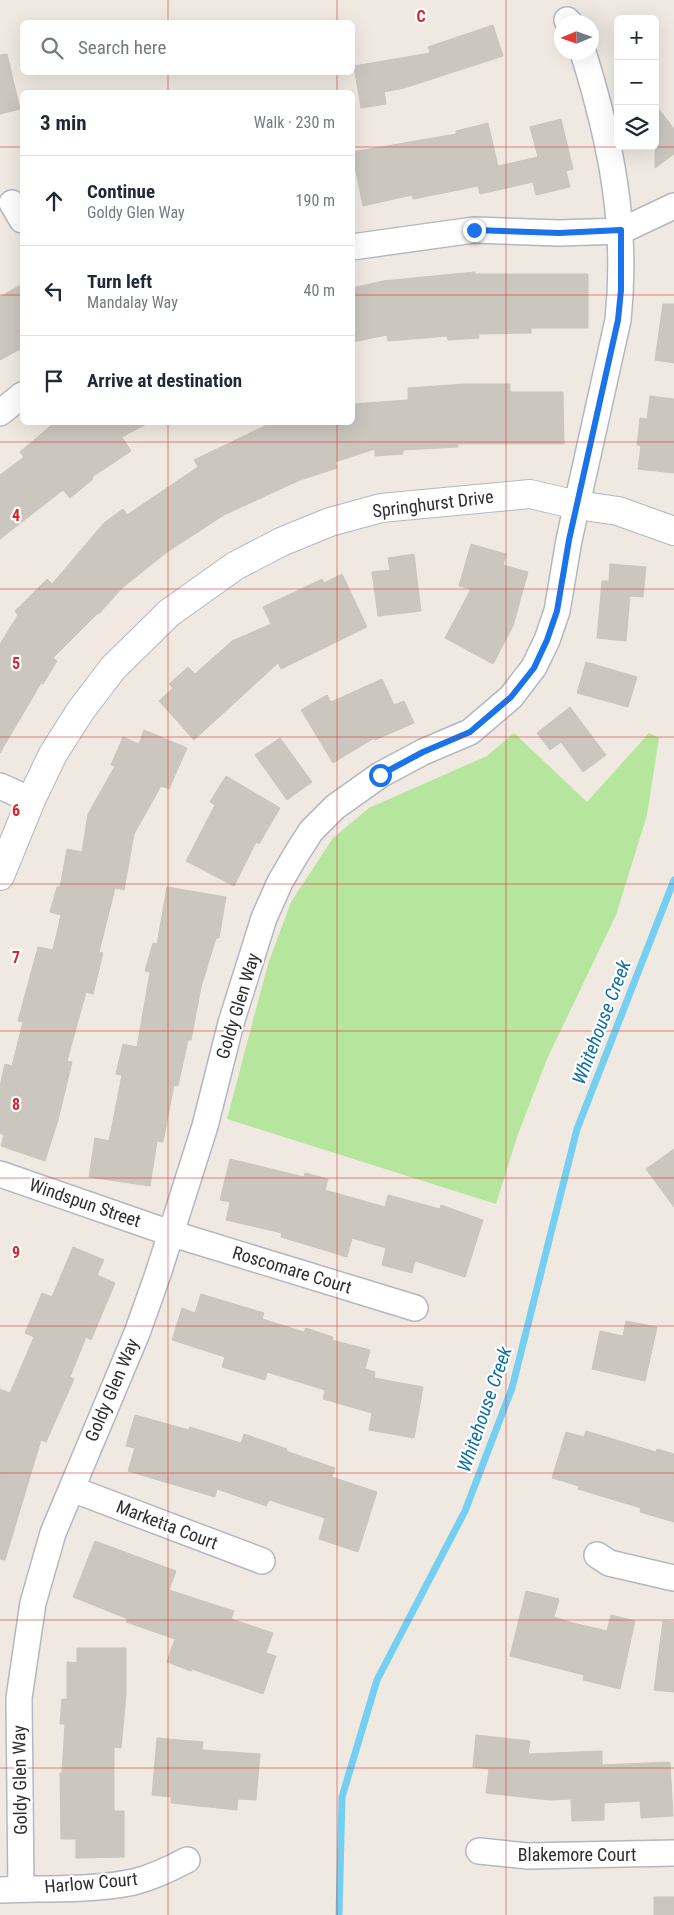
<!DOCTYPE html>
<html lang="en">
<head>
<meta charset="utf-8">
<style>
  body { margin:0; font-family:"Roboto Condensed",sans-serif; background:#f6f6f7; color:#1f2937 }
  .controls { position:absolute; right:15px; top:15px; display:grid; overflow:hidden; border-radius:8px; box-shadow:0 5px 20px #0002 }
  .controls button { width:45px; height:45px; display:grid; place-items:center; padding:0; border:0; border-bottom:1px solid #e0e1e3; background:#fff; color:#1f2937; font:25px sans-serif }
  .compass { position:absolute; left:554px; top:15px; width:45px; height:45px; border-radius:50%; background:#fff; box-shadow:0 5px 20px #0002; rotate:268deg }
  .stop { position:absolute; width:15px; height:15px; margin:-11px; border:4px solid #1a73e8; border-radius:50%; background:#fff }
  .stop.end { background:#1a73e8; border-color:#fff; box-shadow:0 1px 5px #0008 }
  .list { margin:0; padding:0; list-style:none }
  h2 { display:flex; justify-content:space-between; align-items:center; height:65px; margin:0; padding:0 20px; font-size:21px }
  h2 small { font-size:16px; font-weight:400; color:#747a83 }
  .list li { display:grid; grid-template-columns:32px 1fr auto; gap:15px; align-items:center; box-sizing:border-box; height:90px; padding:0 20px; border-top:1px solid #e0e1e3 }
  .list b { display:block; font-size:19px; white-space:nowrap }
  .list p { margin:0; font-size:16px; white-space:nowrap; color:#747a83 }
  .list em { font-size:16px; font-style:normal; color:#747a83 }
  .icon { flex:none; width:28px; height:28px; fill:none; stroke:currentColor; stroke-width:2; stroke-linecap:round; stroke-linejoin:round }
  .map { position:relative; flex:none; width:674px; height:1915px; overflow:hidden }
  .search { position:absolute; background:#fff; box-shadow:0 5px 20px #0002; left:20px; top:20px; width:335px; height:55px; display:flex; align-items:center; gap:12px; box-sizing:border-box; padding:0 18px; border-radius:8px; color:#747a83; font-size:19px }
  .panel { position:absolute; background:#fff; box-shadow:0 5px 20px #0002; left:20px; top:90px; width:335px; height:335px; border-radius:8px }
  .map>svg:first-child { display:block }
  .green { fill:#b6e59e }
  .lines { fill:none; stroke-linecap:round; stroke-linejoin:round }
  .stream { stroke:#75cff0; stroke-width:7 }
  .building { fill:#cbc7bf; stroke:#cbc5ba }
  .minor-casing { stroke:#b4b7c1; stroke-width:28 }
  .tertiary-casing { stroke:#b4b7c1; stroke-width:30 }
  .minor { stroke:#fff; stroke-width:25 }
  .tertiary { stroke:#fff; stroke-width:28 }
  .route { stroke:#1a73e8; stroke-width:6 }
  .grid { fill:none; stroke:#d62828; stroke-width:1; stroke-opacity:0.55 }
  .labels { text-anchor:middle; stroke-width:4.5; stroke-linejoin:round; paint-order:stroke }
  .street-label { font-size:18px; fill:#2e2e2e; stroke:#fff }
  .water-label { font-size:19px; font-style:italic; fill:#0d6fa3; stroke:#fff }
  .grid-label { font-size:16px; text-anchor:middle; font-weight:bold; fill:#d62828; stroke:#fff; stroke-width:4.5; stroke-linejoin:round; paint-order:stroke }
</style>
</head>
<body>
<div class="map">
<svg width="674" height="1915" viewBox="0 0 674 1915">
  <rect width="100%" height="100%" fill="#efe9e1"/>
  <path class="green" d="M514,733L587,802L649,733L659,738L647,815L616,915L547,1059L518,1134L496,1204L227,1119L268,964L291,902L333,838L369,808L487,756Z"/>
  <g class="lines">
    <path class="stream" d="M339,1915L342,1797L377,1680L465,1511L512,1388L577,1129L674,880"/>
  </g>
  <path class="building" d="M493,25L503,56L404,88L384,92L386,104L361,108L354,66L430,53L428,47Z
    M7,54L20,109L0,114V55Z
    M655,104L674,129V154L655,168Z
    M561,119L573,169L566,171L570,187L536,195L533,182L480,194L478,186L413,199L412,195L363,206L352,152L456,134V131L488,123L498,166L538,157L530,127Z
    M475,272V274H588V328H531V333L479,334V338L448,340L447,336L388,341L387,335L352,342V288L383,281Z
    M22,284V348L0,360V297Z
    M663,304H674V363L655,360Z
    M466,384H510V392H563L564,444H458V447L403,450V454L375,456V449L335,462L337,468L300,480L224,515L167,552L122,588L99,614L98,613L53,658L57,661L43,684L41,683L0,753V644L18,615L15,611L47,579L52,584L104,523L123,509L127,515L198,467L194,460L273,422H354L353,404L408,400V388Z
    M650,396L674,399V473L638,469L641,446L637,445L640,418L647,419Z
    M55,422H150L122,437L131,451L92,477L93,479L70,498L63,490L0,539V475L24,457L20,452Z
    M471,544L506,554L503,565L528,572L513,626L493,664L445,638L471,589L459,586Z
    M414,554L421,611L378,616L372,572L390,570L388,558Z
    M610,564L646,567L643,597L630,596L626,641L597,638L602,581H609Z
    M342,574L367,627L281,669L278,663L194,740L159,701L173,688L169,684L188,667L195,674L232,641L271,624L263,607L322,579L324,583Z
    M586,662L637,677L628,707L577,693Z
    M382,679L394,705L404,701L414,723L375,740L374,738L333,763L301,710L327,695L331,702Z
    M570,707L606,755L583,772L561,742L550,750L537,733Z
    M144,730L187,748L169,789L161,786L134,834L124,890L115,888L99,952L103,953L93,994L86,992L67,1061L72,1062L58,1120L45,1161L1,1146L4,1135L0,1133V1087L5,1064L12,1066L23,1022L18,1021L38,947L53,950L61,915L50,912L57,887H60L67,849L82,852L88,814L115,766L111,765L123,737L139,744Z
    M280,738L312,782L287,800L255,755Z
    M226,776L280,808L259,844L256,842L234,886L186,861L215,805L210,802Z
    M167,887L226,897L219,938H216L201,987L191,1040H188L178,1086L174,1085L163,1142L157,1141L150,1186L89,1177L95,1138L109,1141L122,1075L116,1074L123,1044L137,1047L150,972L145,971L153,943L157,944Z
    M674,1149V1207L646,1169Z
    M230,1159L304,1177L305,1173L328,1179L325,1190L385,1207L388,1195L440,1209L441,1205L483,1220L465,1277L415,1261L412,1273L382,1265L386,1248L352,1238L347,1257L281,1237L282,1233L226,1220L230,1202L220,1200Z
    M73,1247L104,1260L97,1275L115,1283L91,1340L86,1337L70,1377L74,1379L46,1442L41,1440L5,1560L0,1559V1389L10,1393L34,1337L25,1333L42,1293L52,1297Z
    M201,1294L264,1313L262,1319L304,1332L306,1328L333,1337L332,1340L370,1350L365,1369L375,1372L374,1378L423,1387L414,1438L369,1430L372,1413L323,1399L325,1390L267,1372L265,1380L222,1367L225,1357L172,1340L182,1308L195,1313Z
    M626,1321L657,1327L645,1381L592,1369L600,1331L623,1336Z
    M135,1415L189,1430L190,1427L241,1443L244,1434L287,1449L286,1451L335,1468L332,1477L377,1492L358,1552L319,1539L325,1518L269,1500L266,1506L217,1489L215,1497L128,1471L135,1448L126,1446Z
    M586,1431L656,1452L657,1449L674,1454V1522L640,1512L641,1508L578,1489L579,1486L552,1478L566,1432L584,1437Z
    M95,1541L176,1571L169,1590L234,1611L231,1619L273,1633L266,1653L276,1656L263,1694L192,1669L191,1671L167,1662L175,1639L126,1622L128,1619L73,1597Z
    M526,1591L559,1599L554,1617L573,1623L607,1631L611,1615L635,1621L620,1689L583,1680L584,1675L510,1656Z
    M663,1621L674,1622V1692L654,1690Z
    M77,1648H126V1695L121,1748L114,1747V1811H124V1857L76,1858V1839H61L60,1773H62L65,1724H60L62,1699H67V1662L77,1663Z
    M476,1735L530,1741L528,1754L602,1751V1765L670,1762L673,1816L641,1818L640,1801L604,1803V1820L572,1821L571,1799L550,1800L486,1793L489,1769L473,1767Z
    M157,1738L203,1742L202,1750L260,1754L256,1800L238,1799L237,1810L171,1803V1797L152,1795Z
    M654,1897H674V1915H654Z"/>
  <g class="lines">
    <g class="minor-casing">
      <path id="minor" d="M567,20L569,22
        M12,203L22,220
        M352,247L474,230L559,233L621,231L674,206
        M0,413L22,395
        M0,786L31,800
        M0,1174L170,1233L415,1308
        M72,1489L262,1561
        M597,1555L609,1563L674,1578
        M479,1851L528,1856L674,1853
        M21,1889L19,1698L33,1603L53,1533L137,1333L158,1274L205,1126L231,1023L264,918L280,882L297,853L311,831L335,807L380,775L423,752L470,732L511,697L534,667L547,640L557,611L569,540L618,320C628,225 611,142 583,52
        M0,1890C43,1888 92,1891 134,1882C153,1877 170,1869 187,1860"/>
    </g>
    <g class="tertiary-casing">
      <path id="tertiary" d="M0,876L31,800L53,754L81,710L113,668L169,613L235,566L281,542L330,522L381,508L530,494L577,505L618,511L674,531"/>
    </g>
    <use href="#minor" class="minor"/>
    <use href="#tertiary" class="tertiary"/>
  </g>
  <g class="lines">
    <path class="route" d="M380,775L423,752L470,732L511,697L534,668L547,640L557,611L569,540L618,320L621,290V230L559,233L474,230"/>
  </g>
  <path class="grid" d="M168,0V22M337,0V22M506,0V1915M168,72V92M337,72V92M0,147H22M352,147H674M0,295H22M352,295H674M168,422V1915M337,422V1915M0,442H674M0,589H674M0,737H674M0,884H674M0,1031H674M0,1178H674M0,1326H674M0,1473H674M0,1620H674M0,1768H674"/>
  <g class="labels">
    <g class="street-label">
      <text transform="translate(433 504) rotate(-7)" y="6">Springhurst Drive</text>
      <text transform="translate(238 1006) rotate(-73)" y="6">Goldy Glen Way</text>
      <text transform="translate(85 1203) rotate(19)" y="6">Windspun Street</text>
      <text transform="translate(292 1270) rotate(17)" y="6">Roscomare Court</text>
      <text transform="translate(112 1390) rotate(-67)" y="6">Goldy Glen Way</text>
      <text transform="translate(167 1525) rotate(21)" y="6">Marketta Court</text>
      <text transform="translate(20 1780) rotate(-91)" y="6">Goldy Glen Way</text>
      <text x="577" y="1861">Blakemore Court</text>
      <text transform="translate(91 1883) rotate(-5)" y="6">Harlow Court</text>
    </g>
    <g class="water-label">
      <text transform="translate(601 1022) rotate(-69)" y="7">Whitehouse Creek</text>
      <text transform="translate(484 1409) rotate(-71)" y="7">Whitehouse Creek</text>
    </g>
  </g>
  <g class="grid-label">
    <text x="421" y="22">C</text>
    <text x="16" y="521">4</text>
    <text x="16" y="669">5</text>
    <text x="16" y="816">6</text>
    <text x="16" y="963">7</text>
    <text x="16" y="1110">8</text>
    <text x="16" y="1258">9</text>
  </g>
</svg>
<div class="controls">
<button>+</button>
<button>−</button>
<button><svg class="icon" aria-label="layers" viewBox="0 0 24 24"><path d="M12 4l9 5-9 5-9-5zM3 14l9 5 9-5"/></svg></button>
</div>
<svg class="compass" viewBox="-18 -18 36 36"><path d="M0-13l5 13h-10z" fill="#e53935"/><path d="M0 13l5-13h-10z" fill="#747a83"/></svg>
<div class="stop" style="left:380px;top:775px"></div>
<div class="stop end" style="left:474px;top:230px"></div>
<div class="search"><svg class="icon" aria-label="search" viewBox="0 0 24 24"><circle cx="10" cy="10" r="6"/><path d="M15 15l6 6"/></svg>Search here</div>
<section class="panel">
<h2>3 min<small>Walk · 230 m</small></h2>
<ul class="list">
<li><svg class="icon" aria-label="ahead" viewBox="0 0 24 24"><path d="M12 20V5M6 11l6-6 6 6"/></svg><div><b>Continue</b><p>Goldy Glen Way</p></div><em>190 m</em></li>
<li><svg class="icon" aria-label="left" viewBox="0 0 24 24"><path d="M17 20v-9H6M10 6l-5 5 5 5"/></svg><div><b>Turn left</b><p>Mandalay Way</p></div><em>40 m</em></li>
<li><svg class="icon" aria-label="arrive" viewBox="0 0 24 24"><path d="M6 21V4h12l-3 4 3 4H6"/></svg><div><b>Arrive at destination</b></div></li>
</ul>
</section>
</div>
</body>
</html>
